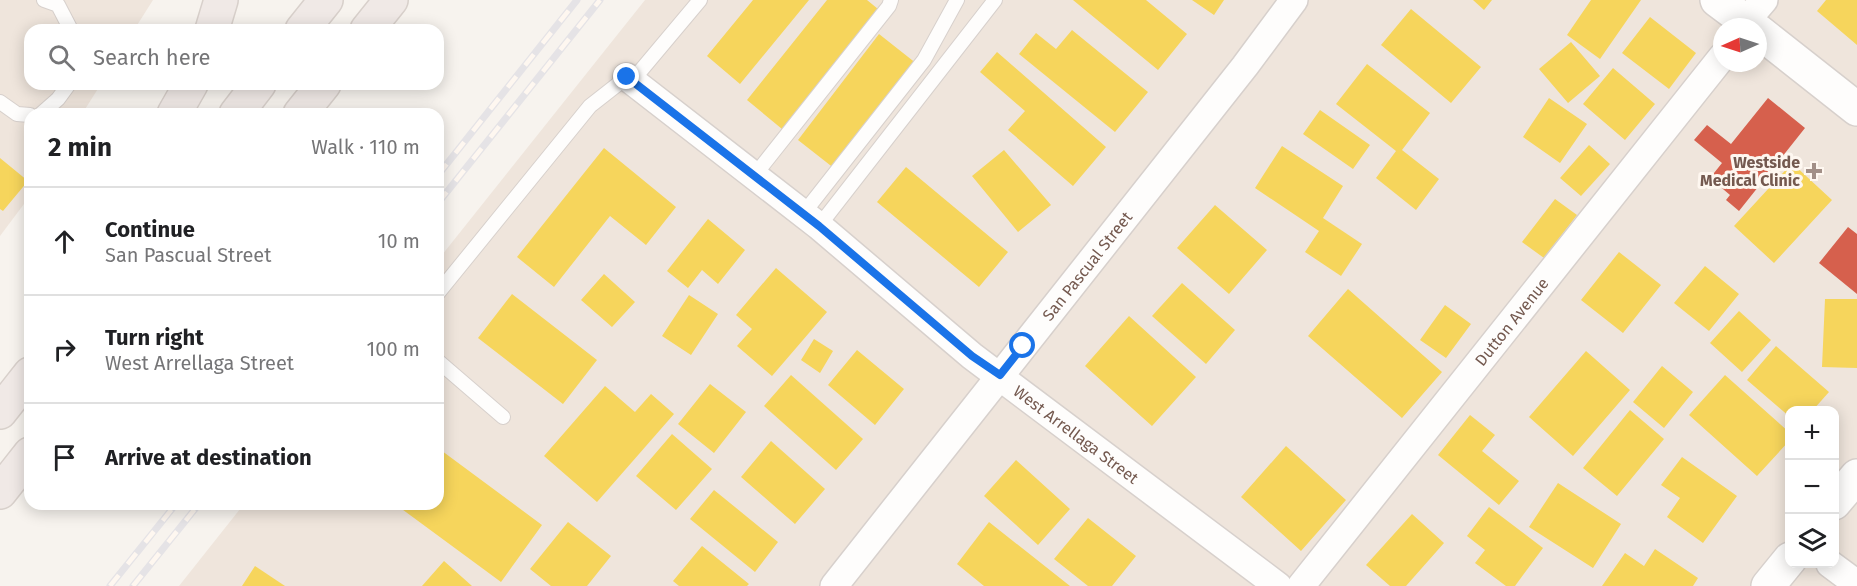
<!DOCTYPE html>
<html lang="en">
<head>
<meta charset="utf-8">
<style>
  body { margin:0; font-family:"Fira Sans",sans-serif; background:#f2f2f2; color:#202124 }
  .controls { position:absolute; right:18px; bottom:18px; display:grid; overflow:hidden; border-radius:12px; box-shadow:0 3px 15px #0003 }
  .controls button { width:54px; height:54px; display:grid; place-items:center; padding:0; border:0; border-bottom:2px solid #e0e0e0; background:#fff; color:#202124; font:30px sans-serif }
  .compass { position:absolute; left:1713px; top:18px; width:54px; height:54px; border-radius:50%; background:#fff; box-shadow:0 3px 15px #0003; rotate:267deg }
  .stop { position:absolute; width:18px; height:18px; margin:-14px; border:4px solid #1a73e8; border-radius:50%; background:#fff }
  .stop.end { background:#1a73e8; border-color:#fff; box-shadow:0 2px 6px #0008 }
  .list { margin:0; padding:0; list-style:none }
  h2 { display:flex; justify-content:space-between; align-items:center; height:78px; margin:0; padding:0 24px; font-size:26px }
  h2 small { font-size:20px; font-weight:400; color:#757577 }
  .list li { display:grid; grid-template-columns:39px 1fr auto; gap:18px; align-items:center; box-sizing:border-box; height:108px; padding:0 24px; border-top:2px solid #e0e0e0 }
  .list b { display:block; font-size:22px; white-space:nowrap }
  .list p { margin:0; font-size:20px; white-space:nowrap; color:#757577 }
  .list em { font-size:20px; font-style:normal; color:#757577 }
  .icon { flex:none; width:33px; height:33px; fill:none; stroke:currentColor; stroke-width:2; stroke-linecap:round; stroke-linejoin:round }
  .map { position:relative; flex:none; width:1857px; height:586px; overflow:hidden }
  .search { position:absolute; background:#fff; box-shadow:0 3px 15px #0003; left:24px; top:24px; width:420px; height:66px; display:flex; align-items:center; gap:15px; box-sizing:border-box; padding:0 21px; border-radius:18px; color:#757577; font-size:22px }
  .panel { position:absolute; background:#fff; box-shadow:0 3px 15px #0003; left:24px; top:108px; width:420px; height:402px; border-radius:18px }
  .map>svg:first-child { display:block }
  .residential { fill:#efe5dc; fill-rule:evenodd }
  .homes { fill:#f6d55c }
  .shops { fill:#d6604d }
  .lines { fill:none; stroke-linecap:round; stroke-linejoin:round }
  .service-casing { stroke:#d7d0cc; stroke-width:16 }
  .minor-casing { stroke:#d7d0cc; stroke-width:30 }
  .tertiary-casing { stroke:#d7d0cc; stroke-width:36 }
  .motorway-casing { stroke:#d8d0cb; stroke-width:36 }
  .service { stroke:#fefdfc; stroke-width:14 }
  .minor { stroke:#fefdfc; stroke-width:27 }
  .tertiary { stroke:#fefdfc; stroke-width:33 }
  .motorway { stroke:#f0e9e6; stroke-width:33 }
  .rail-casing { stroke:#e5e3e6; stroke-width:7 }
  .rail { stroke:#fef7f0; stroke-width:4.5; stroke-dasharray:14; stroke-linecap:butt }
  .route { stroke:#1a73e8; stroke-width:8 }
  .poi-dot { fill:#a28f87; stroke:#fef7f0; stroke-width:2 }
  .labels { text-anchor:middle; stroke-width:6; stroke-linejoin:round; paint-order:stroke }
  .poi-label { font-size:16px; font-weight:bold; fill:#74594f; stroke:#fef7f0; text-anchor:end }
  .street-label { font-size:16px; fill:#74594f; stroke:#fef7f0 }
</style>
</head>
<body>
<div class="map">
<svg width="1857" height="586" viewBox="0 0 1857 586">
  <rect width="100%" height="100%" fill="#f7f3ee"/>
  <path class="residential" d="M0,0H153L134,30H30V84H101L82,114H30V196L0,236Z
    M645,0H1857V586H179L244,504H438V260ZM1722,27H1758V63H1722ZM1790,410H1834V564H1790Z"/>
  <path class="homes" d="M753,0H809L740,84L707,56Z
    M827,0H867L878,9L782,129L747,100Z
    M1073,0H1146L1187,34L1158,70Z
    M1192,0H1224L1214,15Z
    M1473,0H1492L1484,10Z
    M1591,0H1641L1600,59L1567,35Z
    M1826,0H1857V45L1817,11Z
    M1411,9L1481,67L1451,103L1381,45Z
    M1650,17L1696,53L1669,89L1622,53Z
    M1072,30L1148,92L1115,132L1019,54L1036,33L1056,49Z
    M879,34L917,64L835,169L798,140Z
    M1571,42L1600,76L1568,103L1539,69Z
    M997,52L1106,147L1073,186L1008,130L1025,111L980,72Z
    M1367,64L1430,113L1402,150L1439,179L1416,210L1376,178L1396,151L1336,104Z
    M1613,68L1655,104L1625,140L1583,104Z
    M1549,98L1587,124L1560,163L1523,137Z
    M1320,110L1370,145L1353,169L1303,134Z
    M1589,145L1610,164L1581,196L1560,178Z
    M1282,146L1343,186L1323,218L1362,244L1341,276L1305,252L1319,231L1255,188Z
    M604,148L676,207L646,245L610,216L554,287L517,257Z
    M1004,150L1051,205L1018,232L972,176Z
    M0,158L28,181L3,211L0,209Z
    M1792,163L1832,200L1774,263L1734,226Z
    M906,167L1008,252L979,287L877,202Z
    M1555,199L1577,215L1544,258L1522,242Z
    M1215,205L1267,250L1229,294L1177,248Z
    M708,219L745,250L718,284L702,270L688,288L667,271Z
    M1619,252L1661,285L1623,333L1581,300Z
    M1705,266L1739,294L1709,331L1674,303Z
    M776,268L827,312L772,376L737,346L752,329L736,315Z
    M604,274L635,302L612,327L581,300Z
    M1182,283L1235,330L1206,364L1152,316Z
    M1348,289L1442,372L1402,418L1308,336Z
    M512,294L597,360L563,404L478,338Z
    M689,295L718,314L691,355L662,336Z
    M1825,299H1857V368L1822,367Z
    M1445,305L1471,324L1446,358L1420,340Z
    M1739,311L1771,340L1742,372L1710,343Z
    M1129,316L1196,377L1152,426L1085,366Z
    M814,339L833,351L820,373L801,360Z
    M1776,346L1829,392L1813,410H1790V417L1747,380Z
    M857,350L904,389L875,425L828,385Z
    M1586,351L1630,390L1573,456L1529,417Z
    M1662,366L1693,392L1664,428L1633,402Z
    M791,375L863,439L836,470L764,406Z
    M1725,375L1790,433V440L1757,476L1689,415Z
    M710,384L746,412L714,453L678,424Z
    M605,386L635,412L651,394L674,414L597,502L544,456Z
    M1630,410L1664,439L1617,496L1583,468Z
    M1470,415L1495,435L1482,451L1519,481L1499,505L1438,455Z
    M672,434L712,469L676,510L636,476Z
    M771,441L825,489L795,524L741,477Z
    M1286,446L1346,500L1301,551L1241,497Z
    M438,448L542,525L501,582L395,504H438Z
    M1682,457L1737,496L1703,543L1667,517L1680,498L1661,485Z
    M1016,460L1070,509L1038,545L984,496Z
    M1558,483L1621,524L1593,568L1529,527Z
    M714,490L778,542L755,572L690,519Z
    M1489,507L1543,548L1515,586H1506L1475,563L1485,550L1467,536Z
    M1412,514L1444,543L1406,586H1390L1366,565Z
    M1088,518L1136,556L1112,586H1088L1054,559Z
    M568,522L611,556L587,586H551L530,569Z
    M989,522L1070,586H984L957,564Z
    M702,546L749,584L747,586H679L673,581Z
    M1655,549L1698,578L1693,586H1602L1625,553L1644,566Z
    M444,561L472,586H422Z
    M255,566L285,586H242Z"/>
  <path class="shops" d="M1768,98L1805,128L1739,211L1726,200L1730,195L1710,178L1722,163L1694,140L1707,125L1731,144Z
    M1848,227L1857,234V294L1819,263Z"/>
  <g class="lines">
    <g class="service-casing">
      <path id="service" d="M44,0L58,5L71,30
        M632,81L700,0
        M0,102L17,114L30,115
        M41,114L58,99L69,84
        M754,176L889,6L891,0
        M803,214L924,60L957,0
        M819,226L995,0
        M438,293L590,106L627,77
        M438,361L503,417"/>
    </g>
    <g class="minor-casing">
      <g id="minor">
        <path d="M1741,27L1764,0"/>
        <path id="s1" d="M627,77L819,226L972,356L1278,586"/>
        <path d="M1830,564L1857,584"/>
        <path id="s2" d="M834,586L1245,66L1294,0"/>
        <path id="s3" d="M1301,586L1722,57"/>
      </g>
    </g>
    <g class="tertiary-casing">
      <path id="tertiary" d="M1717,0L1753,27
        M1758,31L1857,109
        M1834,503L1857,476
        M1768,586L1790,559"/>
    </g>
    <g class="motorway-casing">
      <path id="motorway" d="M212,30L221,0
        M302,30L326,0
        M367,30L391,0
        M174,114L191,84
        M236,114L259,84
        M300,114L324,84
        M0,412L30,374
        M0,492L30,454"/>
    </g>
    <use href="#service" class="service"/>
    <use href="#minor" class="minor"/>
    <use href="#tertiary" class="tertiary"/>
    <use href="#motorway" class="motorway"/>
    <g class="rail-casing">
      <path id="rail" d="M438,175L577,0
        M438,203L600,0
        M110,586L176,504
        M133,586L199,504"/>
    </g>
    <use href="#rail" class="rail"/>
  </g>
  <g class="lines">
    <path class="route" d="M627,77L819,226L972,356L1000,375L1023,346"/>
  </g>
  <path class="poi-dot" d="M1811 162h6v6h6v6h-6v6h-6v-6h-6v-6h6z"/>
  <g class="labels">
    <g class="poi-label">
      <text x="1800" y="168">Westside<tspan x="1800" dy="18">Medical Clinic</tspan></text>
    </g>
    <g class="street-label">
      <text dy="6" stroke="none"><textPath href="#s2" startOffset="408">San Pascual Street</textPath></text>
      <text dy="6" stroke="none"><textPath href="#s3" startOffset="338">Dutton Avenue</textPath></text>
      <text dy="6" stroke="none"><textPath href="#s1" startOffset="574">West Arrellaga Street</textPath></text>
    </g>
  </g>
</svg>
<div class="controls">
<button>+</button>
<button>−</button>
<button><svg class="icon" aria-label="layers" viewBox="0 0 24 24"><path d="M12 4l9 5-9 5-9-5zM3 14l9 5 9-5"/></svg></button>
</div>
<svg class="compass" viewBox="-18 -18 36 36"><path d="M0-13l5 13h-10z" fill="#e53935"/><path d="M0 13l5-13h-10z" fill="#757577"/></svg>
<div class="stop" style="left:1023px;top:346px"></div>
<div class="stop end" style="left:627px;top:77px"></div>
<div class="search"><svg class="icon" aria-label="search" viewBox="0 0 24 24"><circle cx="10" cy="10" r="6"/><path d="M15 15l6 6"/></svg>Search here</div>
<section class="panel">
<h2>2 min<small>Walk · 110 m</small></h2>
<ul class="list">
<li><svg class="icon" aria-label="ahead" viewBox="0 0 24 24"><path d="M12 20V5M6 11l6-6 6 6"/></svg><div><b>Continue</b><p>San Pascual Street</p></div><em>10 m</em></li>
<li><svg class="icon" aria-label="right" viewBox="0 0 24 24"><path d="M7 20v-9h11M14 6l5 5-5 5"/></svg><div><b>Turn right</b><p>West Arrellaga Street</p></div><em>100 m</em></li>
<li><svg class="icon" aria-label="arrive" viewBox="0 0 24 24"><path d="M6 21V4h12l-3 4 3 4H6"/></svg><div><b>Arrive at destination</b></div></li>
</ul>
</section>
</div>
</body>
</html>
